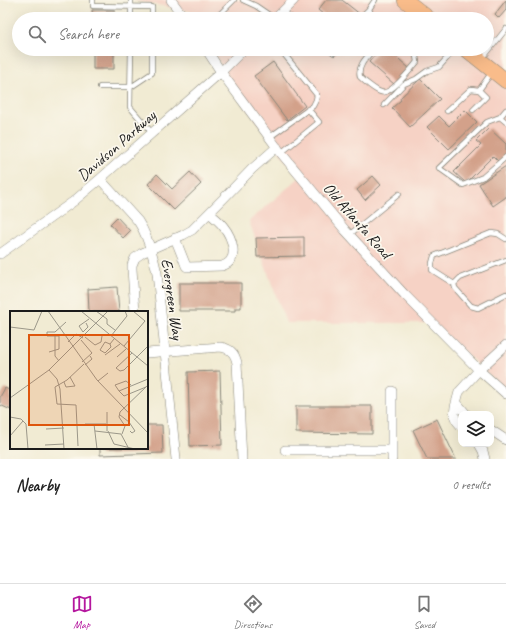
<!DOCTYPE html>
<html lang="en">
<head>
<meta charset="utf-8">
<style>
  body { margin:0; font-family:Caveat,sans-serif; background:#f6f6f6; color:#222 }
  .controls { position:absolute; right:12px; bottom:12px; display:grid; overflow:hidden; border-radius:8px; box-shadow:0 4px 16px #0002 }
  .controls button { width:36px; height:36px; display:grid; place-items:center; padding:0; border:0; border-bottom:1px solid #e0e0e0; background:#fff; color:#222; font:20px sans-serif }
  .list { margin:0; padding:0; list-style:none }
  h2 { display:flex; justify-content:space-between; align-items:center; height:52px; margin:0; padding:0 16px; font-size:17px }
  h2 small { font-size:13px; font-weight:400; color:#767676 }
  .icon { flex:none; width:22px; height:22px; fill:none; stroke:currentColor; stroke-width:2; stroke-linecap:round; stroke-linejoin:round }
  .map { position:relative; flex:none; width:506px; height:459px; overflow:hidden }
  .search { position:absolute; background:#fff; box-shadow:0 4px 16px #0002; left:12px; right:12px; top:12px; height:44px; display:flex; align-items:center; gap:10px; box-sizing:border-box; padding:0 14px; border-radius:22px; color:#767676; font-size:15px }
  .sheet { height:124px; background:#fff }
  nav { display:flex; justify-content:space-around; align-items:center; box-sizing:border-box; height:56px; border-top:1px solid #e0e0e0; background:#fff; font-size:11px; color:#767676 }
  nav a { display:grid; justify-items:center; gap:2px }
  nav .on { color:#b5179e }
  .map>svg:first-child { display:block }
  .built { fill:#f6d2c5 }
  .building { fill:#d3a18a }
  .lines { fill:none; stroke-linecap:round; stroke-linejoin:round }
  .service-casing { stroke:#868478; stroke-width:6 }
  .minor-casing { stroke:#868478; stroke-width:10 }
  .trunk-casing { stroke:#868478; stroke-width:16 }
  .service { stroke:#fff; stroke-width:4.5 }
  .minor { stroke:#fff; stroke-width:9 }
  .trunk { stroke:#f9bc8a; stroke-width:15 }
  .labels { text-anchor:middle; stroke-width:3.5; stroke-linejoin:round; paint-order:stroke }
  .street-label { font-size:16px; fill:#1c1c1c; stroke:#fbf7ec }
  .inset-road { fill:none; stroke:#9c988a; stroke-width:1 }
  .view { fill:#de560d; fill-opacity:0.15; stroke:#de560d; stroke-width:2 }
  .inset-edge { fill:none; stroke:#1c1c1c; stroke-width:2 }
</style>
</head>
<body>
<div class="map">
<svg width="506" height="459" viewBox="0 0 506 459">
  <rect width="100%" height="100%" fill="#fbf7ec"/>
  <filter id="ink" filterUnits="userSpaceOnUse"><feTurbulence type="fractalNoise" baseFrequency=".025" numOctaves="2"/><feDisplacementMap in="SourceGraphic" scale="8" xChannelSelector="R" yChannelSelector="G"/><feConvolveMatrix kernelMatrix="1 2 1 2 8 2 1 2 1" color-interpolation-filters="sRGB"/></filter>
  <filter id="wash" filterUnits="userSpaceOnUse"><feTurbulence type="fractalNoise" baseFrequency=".012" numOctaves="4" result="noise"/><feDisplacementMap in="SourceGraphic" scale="16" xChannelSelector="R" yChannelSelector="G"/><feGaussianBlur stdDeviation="0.9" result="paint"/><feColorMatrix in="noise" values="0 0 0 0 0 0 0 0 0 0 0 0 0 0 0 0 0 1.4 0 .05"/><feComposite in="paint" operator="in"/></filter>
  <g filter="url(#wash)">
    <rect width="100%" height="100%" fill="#f1ebd3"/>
    <path class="built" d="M131,0H506V390L432,323H286L249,221L299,178L230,85L213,49H487V19H198L194,12Z"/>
    <g id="blocks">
      <path class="building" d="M326,0H342L366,19H329L318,10Z
        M506,0V10L499,18L495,14Z
        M92,10H114V19H93Z
        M93,49H114V69H93Z
        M380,49H388L410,69L395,85L369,62Z
        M273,62L305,106L287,120L254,76Z
        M420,79L440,99L410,127L392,108L401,100L400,98Z
        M465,110L477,122L449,149L427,127L439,116L449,126Z
        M489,128L506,144V155L499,162L493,156L466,183L454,172L481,145L476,141Z
        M506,166V197L493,206L479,184Z
        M190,172L201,184L174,210L148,184L157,174L172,189Z
        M373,176L381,185L365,200L357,190Z
        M117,217L130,231L123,238L110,224Z
        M304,237V256L257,257L256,238Z
        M179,283H241V308H235V311H179Z
        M117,287L119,312H89L88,289Z
        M220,371L222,445L190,446L188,372Z
        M5,388L11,391V410L0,405V397Z
        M296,406H372V434L296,433Z
        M437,419L456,459H427L413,430Z
        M147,425H162L163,453L100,455V448H147Z"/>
    </g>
  </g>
  <g filter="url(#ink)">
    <use href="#blocks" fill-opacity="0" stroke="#868478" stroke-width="1"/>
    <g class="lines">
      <g class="service-casing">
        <path id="service" d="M93,0V6L152,7V19
          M131,0V19
          M243,0L256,6L275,19
          M369,9L373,19
          M283,11L293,19
          M362,16L369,9L375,0
          M215,19L234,0
          M131,49L130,107L152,133
          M329,49L334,53L338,49
          M374,49C367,57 357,66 360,77C364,81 376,91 381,92C390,96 411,69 417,62L416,56L412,49
          M482,59L506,29
          M100,87H131L152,73V49
          M384,105L404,84L416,79L427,71L439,67L455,49
          M473,110L486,97L479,90
          M506,110L500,117L487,122L439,168L463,185L483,177L506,157
          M447,111L471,89L479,90L492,72
          M500,117L506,122
          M270,137L313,106L316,100L317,95L280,49
          M281,153L319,122L308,109
          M349,235L399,194
          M506,260L460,278L454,284L455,288L471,306L478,308L506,294
          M454,284L432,270V263L434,256L491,233L498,234L506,239"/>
      </g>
      <g class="minor-casing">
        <path id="minor" d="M171,0L185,19
          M275,19L294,0
          M206,49L221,72L281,153L345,230L404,294L479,370L506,394
          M100,179L138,221C148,236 153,255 157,273L176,459
          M175,238L186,266L187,267L222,266C241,261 232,237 223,226C219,221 214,217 209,213
          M0,254L74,201L100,179L221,72L244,49
          M135,312L132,269V265L135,258L142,253L183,235L192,230L223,199L252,169L277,147
          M147,353L220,347C230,348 235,353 237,363L242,459
          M456,402L466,414
          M461,426L456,420L454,415L455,407L459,392L479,370L506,345
          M491,430L506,440
          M479,444L483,451L485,459
          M285,450H392
          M392,459V391"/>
      </g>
      <g class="trunk-casing">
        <path id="trunk" d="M405,0L429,19
          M466,49L506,81"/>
      </g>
      <use href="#service" class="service"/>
      <use href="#minor" class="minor"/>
      <use href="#trunk" class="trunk"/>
    </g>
  </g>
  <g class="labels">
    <g class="street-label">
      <text transform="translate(116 145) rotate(-41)" y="6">Davidson Parkway</text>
      <text transform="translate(358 220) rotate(49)" y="6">Old Atlanta Road</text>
      <text transform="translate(173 299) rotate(82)" y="6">Evergreen Way</text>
    </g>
  </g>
  <g transform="translate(10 311)">
    <rect width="138" height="138" fill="#f1ebd3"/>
    <path class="inset-road" d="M38,0L87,69L138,122M71,0L138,55M86,0L97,8V13L105,19M76,12L78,16L73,21L69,15L79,8M0,16L24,19L32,0M45,24V45L49,50M101,25L117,5L115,0M75,26L85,34L91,31L92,25M71,29L82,42L72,51M58,31L66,23L73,27M100,33L101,36L95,42L90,39L95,31L100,33L104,28M114,35L135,10L123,0M39,41L49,38V25H37V21H45L56,11M122,42L106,57L110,60L114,59L137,36M95,44L110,33M107,46L116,38M75,54L82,48L80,45M39,59L47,68L50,78L54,138M88,70L98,62M54,71L56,76L65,75L60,66M136,76L114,85L109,80L138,68M109,80L105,74L116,70L121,74M0,87L39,59L98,0M110,104L119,111L125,120L122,122L120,120M0,106L11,108L16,113L18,138M75,113H96M84,113L87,138M36,118L54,117M85,120L111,123L119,138M97,120V101M98,120L104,133L125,138M112,123L115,115L109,106L110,101L138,74M0,125L13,110M35,134L54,133M68,135L66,94L47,93L45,76L57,69L74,53"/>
    <path class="view" d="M19,24H119V114H19Z"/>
    <rect width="138" height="138" class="inset-edge"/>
  </g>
</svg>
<div class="controls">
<button><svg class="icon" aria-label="layers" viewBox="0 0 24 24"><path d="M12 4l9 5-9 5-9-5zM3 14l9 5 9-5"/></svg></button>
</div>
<div class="search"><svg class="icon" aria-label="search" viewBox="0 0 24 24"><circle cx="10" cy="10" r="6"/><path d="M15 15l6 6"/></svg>Search here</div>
</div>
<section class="sheet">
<h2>Nearby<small>0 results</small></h2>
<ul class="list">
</ul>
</section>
<nav>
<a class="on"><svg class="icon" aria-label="map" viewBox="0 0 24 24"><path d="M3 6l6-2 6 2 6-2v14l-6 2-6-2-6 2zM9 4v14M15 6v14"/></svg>Map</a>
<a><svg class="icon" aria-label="directions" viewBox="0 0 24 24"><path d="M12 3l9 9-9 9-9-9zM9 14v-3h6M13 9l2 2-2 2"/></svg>Directions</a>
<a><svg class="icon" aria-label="saved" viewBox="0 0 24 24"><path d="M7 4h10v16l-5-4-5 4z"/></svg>Saved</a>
</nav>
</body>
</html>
